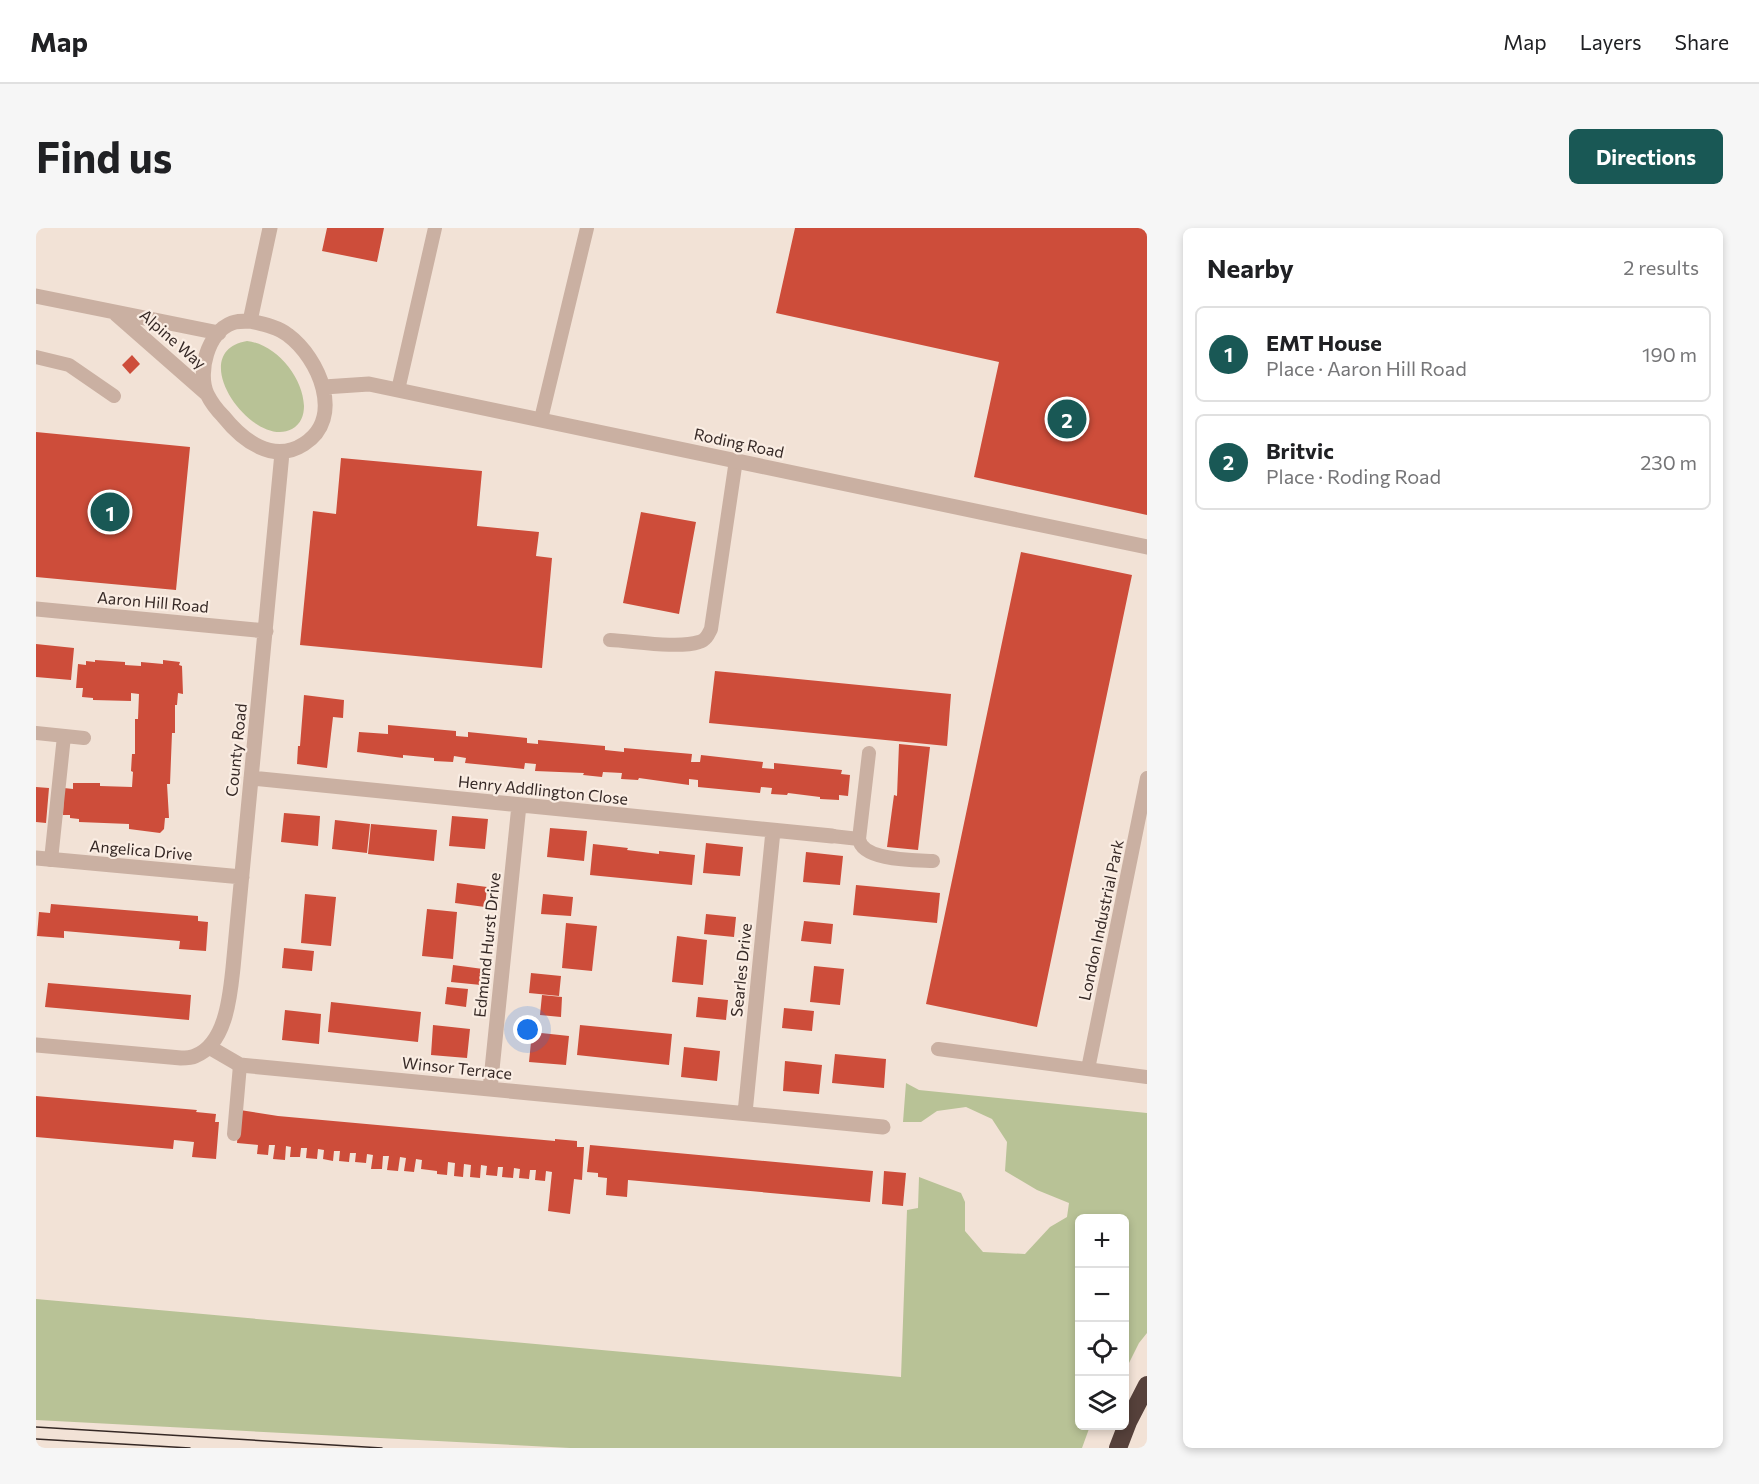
<!DOCTYPE html>
<html lang="en">
<head>
<meta charset="utf-8">
<style>
  body { margin:0; font-family:Commissioner,sans-serif; background:#f6f6f6; color:#202124 }
  .controls { position:absolute; right:18px; bottom:18px; display:grid; overflow:hidden; border-radius:9px; box-shadow:0 3px 9px #0003 }
  .controls button { width:54px; height:54px; display:grid; place-items:center; padding:0; border:0; border-bottom:2px solid #e0e0e0; background:#fff; color:#202124; font:30px sans-serif }
  .you { position:absolute; left:492px; top:802px; width:21px; height:21px; margin:-15px; border:4px solid #fff; border-radius:50%; background:#1a73e8; box-shadow:0 0 0 9px #1a73e833 }
  .badge { display:grid; place-items:center; width:39px; height:39px; border-radius:50%; background:#195855; color:#fff; font-size:20px; font-weight:700 }
  .pin { position:absolute; translate:-50% -50%; border:3px solid #fff; box-shadow:0 2px 6px #0006 }
  .list { margin:0; padding:0; list-style:none }
  h2 { display:flex; justify-content:space-between; align-items:center; height:78px; margin:0; padding:0 24px; font-size:26px }
  h2 small { font-size:20px; font-weight:400; color:#757577 }
  .list li { display:grid; grid-template-columns:39px 1fr auto; gap:18px; align-items:center; box-sizing:border-box; height:96px; margin:0 12px 12px; padding:0 12px; border:2px solid #e0e0e0; border-radius:9px }
  .list b { display:block; font-size:22px; white-space:nowrap }
  .list p { margin:0; font-size:20px; white-space:nowrap; color:#757577 }
  .list em { font-size:20px; font-style:normal; color:#757577 }
  .icon { flex:none; width:33px; height:33px; fill:none; stroke:currentColor; stroke-width:2; stroke-linecap:round; stroke-linejoin:round }
  .map { position:relative; flex:none; width:1111px; height:1220px; overflow:hidden; border-radius:9px }
  header { display:flex; align-items:center; gap:36px; box-sizing:border-box; height:84px; padding:0 30px; background:#fff; border-bottom:2px solid #e0e0e0 }
  header strong { font-size:28px }
  nav { display:flex; gap:33px; margin-inline-start:auto; font-size:21px }
  .intro { display:flex; align-items:center; justify-content:space-between; box-sizing:border-box; height:144px; padding:0 36px }
  h1 { margin:0; font-size:42px }
  .button { padding:15px 27px; border-radius:9px; background:#195855; color:#fff; font-size:21px; font-weight:700 }
  main { display:flex; gap:36px; padding:0 36px }
  aside { flex:1; background:#fff; border-radius:9px; box-shadow:0 3px 9px #0003 }
  .map>svg:first-child { display:block }
  .green { fill:#b8c296 }
  .building { fill:#cd4d3a }
  .lines { fill:none; stroke-linecap:round; stroke-linejoin:round }
  .lane { stroke:#cab0a2; stroke-width:14 }
  .street { stroke:#cab0a2; stroke-width:15 }
  .highway { stroke:#56413b; stroke-width:18 }
  .tram { stroke:#352825; stroke-width:1.5 }
  .labels { text-anchor:middle; stroke-width:4.5; stroke-linejoin:round; paint-order:stroke }
  .street-label { font-size:16px; fill:#352825; stroke:#faede3 }
</style>
</head>
<body>
<header>
<strong>Map</strong>
<nav><a>Map</a><a>Layers</a><a>Share</a></nav>
</header>
<div class="intro"><h1>Find us</h1><a class="button">Directions</a></div>
<main>
<div class="map">
<svg width="1111" height="1220" viewBox="0 0 1111 1220">
  <rect width="100%" height="100%" fill="#f2e2d6"/>
  <path class="green" d="M211,113C240,116 267,149 268,178C268,187 265,196 256,201C216,222 147,124 211,113Z
    M870,855L883,862L1111,885V1105L1103,1115L1089,1143L1088,990H1044V1198H1054L1046,1220H534L0,1192V1071L865,1149L871,982L882,980L883,949L925,965L929,974V1003L947,1024L989,1026L1014,999L1031,989L1033,975L1001,962L969,943L971,914L956,891L930,879L901,883L885,894H867Z"/>
  <path class="building" d="M291,0H348L341,34L286,23Z
    M759,0H1111V287L938,249L963,134L740,85Z
    M96,127L104,136L94,146L86,137Z
    M0,204L154,219L140,362L0,349Z
    M305,230L446,243L441,298L503,304L500,328L516,330L506,440L264,417L277,283L300,286Z
    M605,284L660,294L643,386L587,375Z
    M985,324L1096,347L1001,799L890,776Z
    M0,416L38,420L35,452L0,449Z
    M59,432L89,434V437L105,438V434L127,436V432L144,434L143,437L146,438L147,466L142,465L141,477H139V505H136L134,556H131L133,590H129L128,601L124,605L93,601V596L43,594V591L34,590V587H27L28,560L37,561V555H64V558L96,559L97,544L95,543L96,526H99V491H102L103,466L95,465V473L57,472V470L46,469L47,460H40L42,436L50,437V433L59,434Z
    M679,443L915,466L911,518L673,495Z
    M268,467L308,472L307,490L297,489L291,540L261,536L262,518H264Z
    M352,497L420,503V508L432,509V504L491,510V515L502,516V512L569,518V522L588,524V520L656,526L655,534H664L665,527L727,534L726,540L738,541V535L806,542L805,546L814,547L812,568L803,567V572L784,571V569L752,565L751,567L735,566L736,560L725,559L724,565L662,559V552L653,551V557L603,550L602,552L585,551L586,545L567,544L566,549L547,547L548,545L499,543L500,536L489,535L488,541L429,535L430,530L418,528L417,534L398,533V530L367,527V530L321,524L323,504L352,506Z
    M863,516L894,519L882,622L851,619L858,567L861,568Z
    M0,559L13,560L10,595L0,594Z
    M248,585L284,588L282,618L245,614Z
    M416,588L452,591L449,621L413,618Z
    M299,592L334,596L331,625L296,621Z
    M335,596L401,602L398,633L332,626Z
    M514,600L551,603L548,633L511,629Z
    M670,615L707,619L704,648L667,645Z
    M557,616L592,620L591,622L623,626V623L659,627L656,657L554,647Z
    M770,624L807,628L804,657L767,654Z
    M421,655L451,659L449,679L419,675Z
    M820,657L904,665L901,695L817,687Z
    M269,666L300,669L295,718L265,715Z
    M507,666L537,669L535,688L505,686Z
    M15,676L162,688V693L172,694L170,723L143,721L144,713L28,703V710L1,708L3,684L14,685Z
    M391,681L421,684L417,731L386,728Z
    M670,686L700,689L698,709L668,706Z
    M768,693L797,696L795,716L765,713Z
    M530,695L561,698L556,743L526,740Z
    M641,708L671,712L667,757L636,754Z
    M248,720L278,723L276,743L246,740Z
    M417,737L447,741L445,757L415,754Z
    M778,738L808,741L804,777L774,774Z
    M495,745L525,748L523,768L493,765Z
    M12,755L155,767L153,792L9,779Z
    M411,759L432,761L430,779L409,776Z
    M506,767L526,769L525,789L504,787Z
    M662,769L692,772L690,792L660,789Z
    M295,774L385,784L382,814L292,804Z
    M748,780L778,783L776,803L746,800Z
    M249,782L285,786L283,816L246,812Z
    M397,797L434,801L431,830L395,827Z
    M544,797L636,806L633,837L541,827Z
    M496,804L533,808L530,837L493,834Z
    M648,819L684,823L681,853L645,849Z
    M799,826L850,831L848,860L796,855Z
    M749,833L786,837L783,866L747,863Z
    M0,868L161,882L160,884L180,886L179,894H183L180,931L156,929L158,914L138,912L137,921L0,909Z
    M204,882L242,888L519,913V911L541,913V919H548L546,952L538,951L534,986L512,983L516,944L510,943L509,953L499,952L500,942H494L493,951L483,950L484,941L478,940L477,950L466,949L467,939H462L461,948L450,947L451,938L445,937L444,950L434,949L435,937L428,936L427,949L418,948L419,935L412,934L411,947L401,946V943L385,941L386,932L380,931L378,944L368,943L370,930L364,929L362,943L351,942L353,928H347L346,941H335L337,927L331,926L330,935L319,934L320,925H314L313,934L303,933L304,923H298L297,933L287,931L288,922L282,921L281,931L270,930L271,920H265L264,929H254L255,919L250,918L249,932L237,931L239,917H233L232,927L221,926L222,917L201,915Z
    M554,917L837,943L834,974L592,952L591,969L570,967L571,950L562,949V945L551,944Z
    M848,943L870,945L867,978L846,976Z"/>
  <g class="lines">
    <path class="lane" d="M0,129L33,137L78,168
      M362,162L399,0
      M505,191L551,0
      M574,412C597,413 642,421 663,414C670,412 672,407 675,401L700,232
      M0,505L48,510
      M796,608L823,611L833,525
      M823,611C826,633 879,632 897,633
      M15,632L28,508
      M902,821L1111,849
      M1052,841L1111,550
      M198,906L204,837"/>
    <path class="street" d="M0,68L183,105
      M80,86L170,165
      M214,93C227,96 242,99 252,107C283,130 309,190 268,216C237,236 207,213 187,188C181,182 175,174 171,166C161,144 172,104 196,95C201,93 209,93 214,93Z
      M214,93L234,0
      M288,159L333,156L1111,319
      M0,381L230,403
      M215,550L796,608
      M0,630L206,649
      M0,817L145,830C149,830 155,830 159,828C190,816 194,768 197,740L246,225
      M173,819L204,837L847,899
      M454,861L483,577
      M709,885L737,603"/>
    <path class="highway" d="M1082,1220L1092,1194L1111,1157"/>
    <path class="tram" d="M0,1199L346,1220
      M0,1211L154,1220"/>
  </g>
  <g class="labels">
    <g class="street-label">
      <text transform="translate(137 111) rotate(41)" y="6">Alpine Way</text>
      <text transform="translate(703 215) rotate(12)" y="6">Roding Road</text>
      <text transform="translate(117 374) rotate(5)" y="6">Aaron Hill Road</text>
      <text transform="translate(200 522) rotate(-84)" y="6">County Road</text>
      <text transform="translate(507 562) rotate(6)" y="6">Henry Addlington Close</text>
      <text transform="translate(105 622) rotate(5)" y="6">Angelica Drive</text>
      <text transform="translate(1065 692) rotate(-78)" y="6">London Industrial Park</text>
      <text transform="translate(451 717) rotate(-84)" y="6">Edmund Hurst Drive</text>
      <text transform="translate(705 742) rotate(-84)" y="6">Searles Drive</text>
      <text transform="translate(421 840) rotate(6)" y="6">Winsor Terrace</text>
    </g>
  </g>
</svg>
<div class="controls">
<button>+</button>
<button>−</button>
<button><svg class="icon" aria-label="locate" viewBox="0 0 24 24"><circle cx="12" cy="12" r="6"/><path d="M12 2v4M12 18v4M2 12h4M18 12h4"/></svg></button>
<button><svg class="icon" aria-label="layers" viewBox="0 0 24 24"><path d="M12 4l9 5-9 5-9-5zM3 14l9 5 9-5"/></svg></button>
</div>
<div class="you"></div>
<div class="pin badge" style="left:74px;top:284px">1</div>
<div class="pin badge" style="left:1031px;top:191px">2</div>
</div>
<aside>
<h2>Nearby<small>2 results</small></h2>
<ul class="list">
<li><span class="badge">1</span><div><b>EMT House</b><p>Place · Aaron Hill Road</p></div><em>190 m</em></li>
<li><span class="badge">2</span><div><b>Britvic</b><p>Place · Roding Road</p></div><em>230 m</em></li>
</ul>
</aside>
</main>
</body>
</html>
